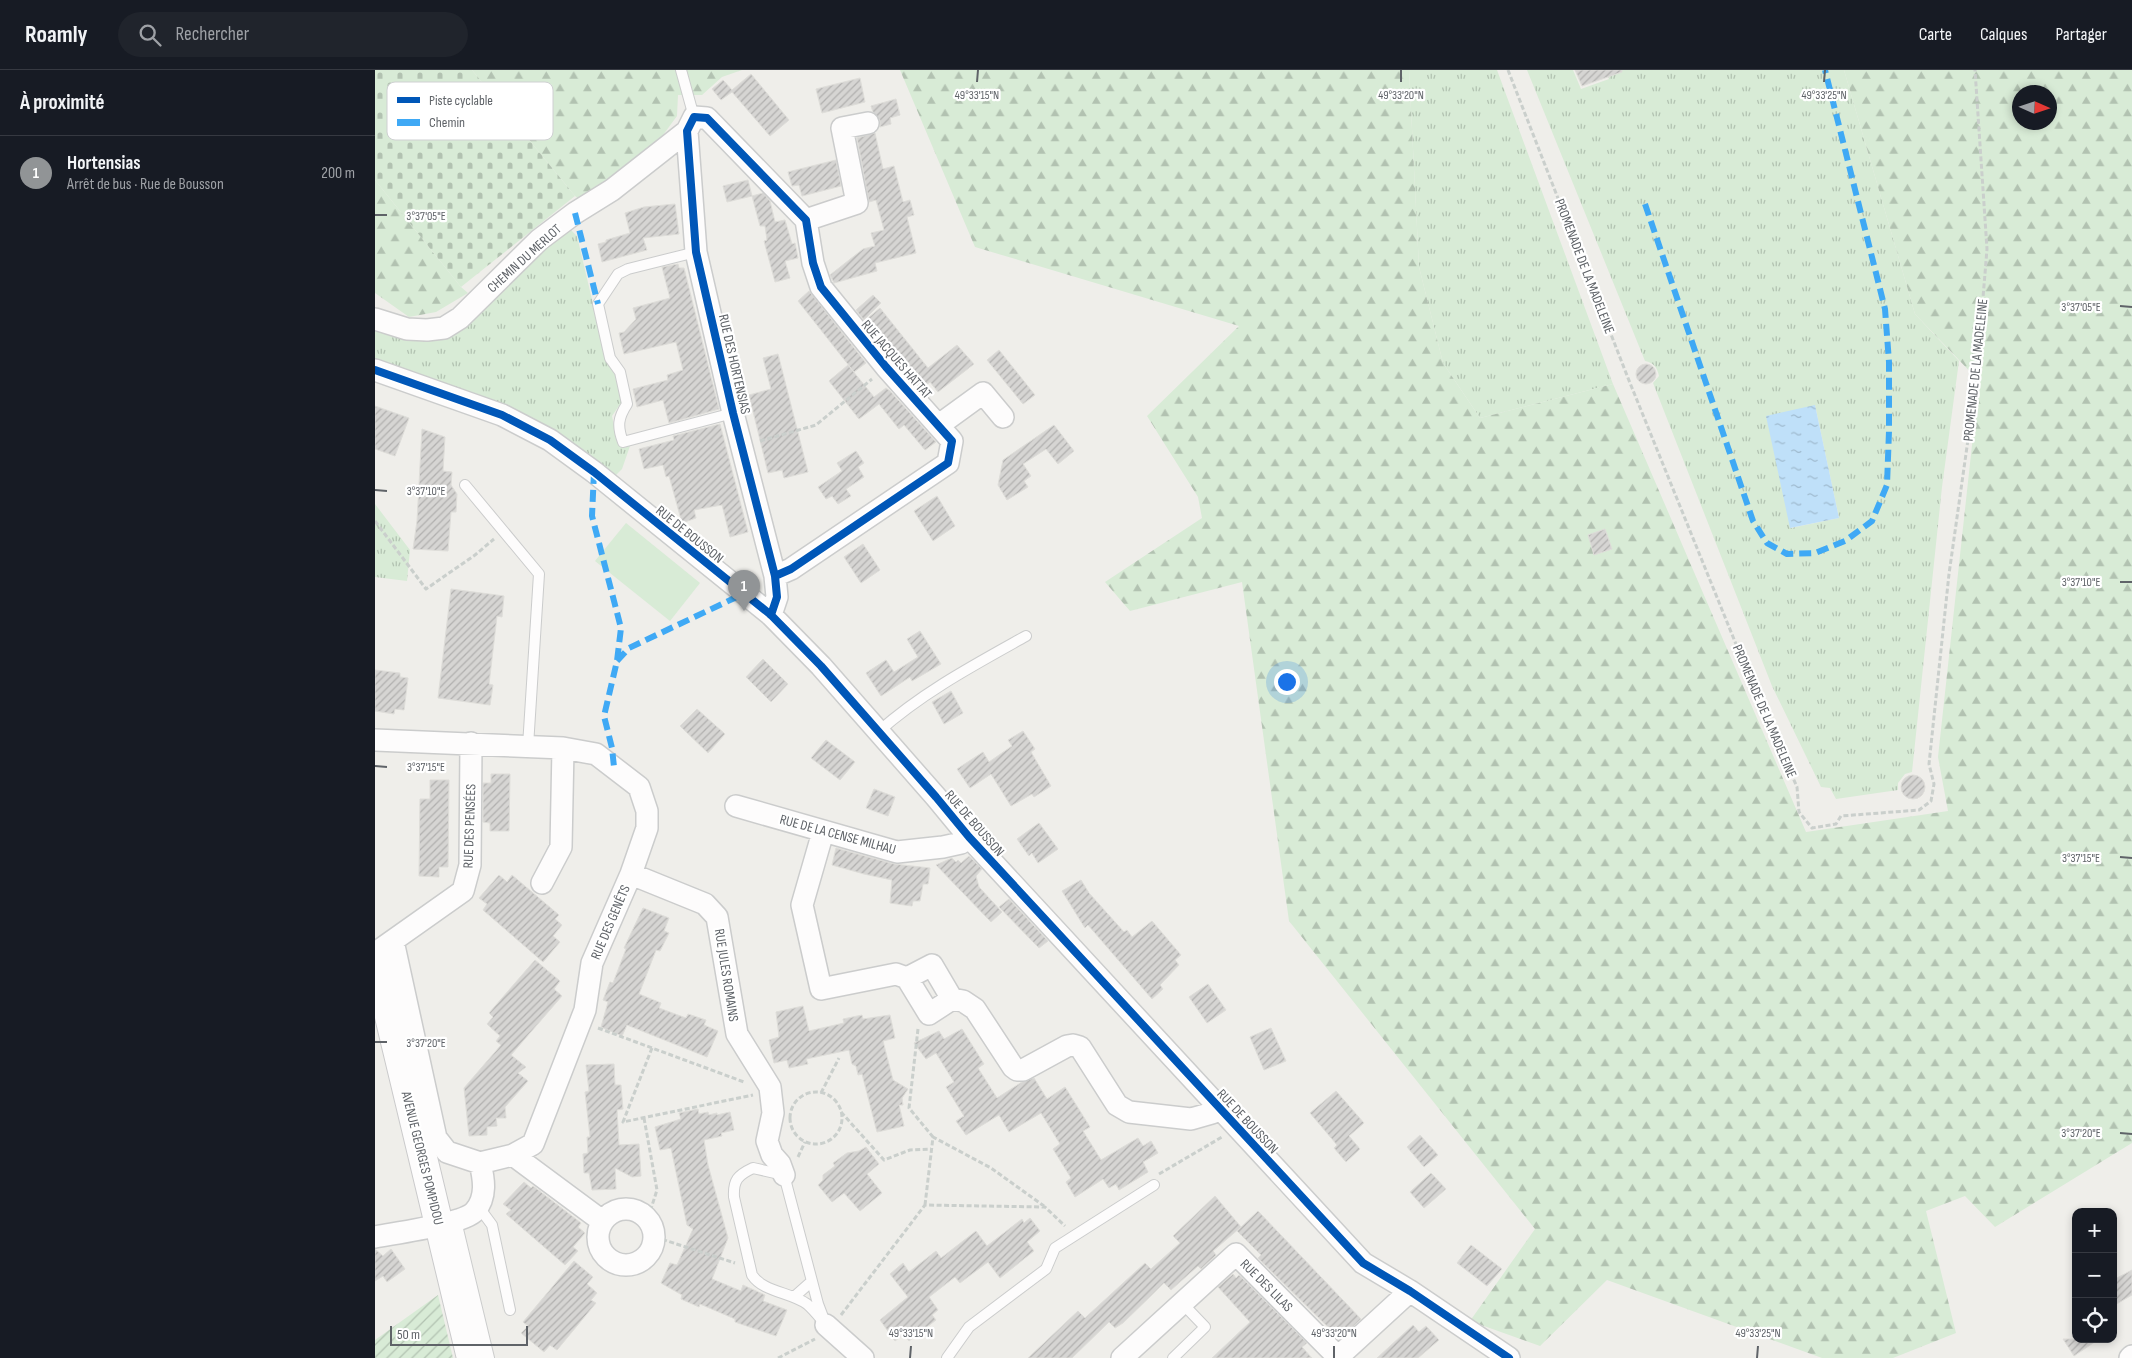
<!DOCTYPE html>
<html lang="fr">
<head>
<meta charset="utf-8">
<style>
  body { margin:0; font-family:"Sofia Sans Condensed",sans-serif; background:#20242c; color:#f1f3f6 }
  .controls { position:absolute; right:15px; bottom:15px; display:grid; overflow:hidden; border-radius:10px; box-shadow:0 2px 8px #0003 }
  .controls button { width:45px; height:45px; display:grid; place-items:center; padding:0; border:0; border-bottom:1px solid #363941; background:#171b24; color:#f1f3f6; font:25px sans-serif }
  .compass { position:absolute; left:1637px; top:15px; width:45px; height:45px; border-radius:50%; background:#171b24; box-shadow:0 2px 8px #0003; rotate:93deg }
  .scale { position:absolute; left:15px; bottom:12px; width:138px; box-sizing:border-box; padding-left:5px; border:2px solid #5f6368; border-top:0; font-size:14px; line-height:18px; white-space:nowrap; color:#5f6368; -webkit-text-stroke:4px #fff; paint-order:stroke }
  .you { position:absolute; left:911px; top:611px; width:18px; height:18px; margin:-12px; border:4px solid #fff; border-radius:50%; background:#1a73e8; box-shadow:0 0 0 8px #1a73e833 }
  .badge { display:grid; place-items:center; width:32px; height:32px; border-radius:50%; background:#919496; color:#fff; font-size:16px; font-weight:700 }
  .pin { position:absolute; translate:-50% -41px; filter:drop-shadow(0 1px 2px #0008) }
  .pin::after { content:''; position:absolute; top:26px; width:18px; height:15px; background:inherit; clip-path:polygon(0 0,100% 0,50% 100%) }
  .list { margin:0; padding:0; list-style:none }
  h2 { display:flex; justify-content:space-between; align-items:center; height:65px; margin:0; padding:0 20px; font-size:21px }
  h2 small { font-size:16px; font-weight:400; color:#9ea1a6 }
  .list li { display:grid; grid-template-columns:32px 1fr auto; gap:15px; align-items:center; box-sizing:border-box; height:75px; padding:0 20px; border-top:1px solid #363941 }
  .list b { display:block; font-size:19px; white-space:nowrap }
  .list p { margin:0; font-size:16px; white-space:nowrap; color:#9ea1a6 }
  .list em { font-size:16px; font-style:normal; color:#9ea1a6 }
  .icon { flex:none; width:28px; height:28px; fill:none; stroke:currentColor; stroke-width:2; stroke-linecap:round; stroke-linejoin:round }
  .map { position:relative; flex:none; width:1757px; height:1288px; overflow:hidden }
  header { display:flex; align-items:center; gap:30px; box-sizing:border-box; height:70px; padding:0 25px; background:#171b24; border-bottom:1px solid #363941 }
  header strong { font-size:24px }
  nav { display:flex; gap:28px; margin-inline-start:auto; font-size:18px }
  .search { width:350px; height:45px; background:#20242c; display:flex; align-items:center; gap:12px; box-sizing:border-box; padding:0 18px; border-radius:28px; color:#9ea1a6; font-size:19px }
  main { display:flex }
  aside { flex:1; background:#171b24 }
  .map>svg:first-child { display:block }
  .grass { fill:url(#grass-tufts); fill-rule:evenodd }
  .forest { fill:url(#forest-firs); fill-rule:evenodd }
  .cemetery { fill:url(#cemetery-stones) }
  .garden { fill:url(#garden-furrows) }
  .pitch { fill:#d8ebd6 }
  .water { fill:url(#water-ripples) }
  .building { fill:url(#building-hatch); stroke:#deddd9 }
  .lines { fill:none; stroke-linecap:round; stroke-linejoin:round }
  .lane-casing { stroke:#cbcccc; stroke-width:12 }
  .street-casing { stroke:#cbcccc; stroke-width:24 }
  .secondary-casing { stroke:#cacacb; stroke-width:30 }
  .path { stroke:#cacfcc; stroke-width:3; stroke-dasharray:5 2.5; stroke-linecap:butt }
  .lane { stroke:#fdfcfc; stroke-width:10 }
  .street { stroke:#fdfcfc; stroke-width:21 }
  .secondary { stroke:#fdfcfc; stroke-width:28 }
  .quiet { stroke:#3fa9f5; stroke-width:6; stroke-dasharray:12 6; stroke-linecap:butt }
  .cycleway-casing { stroke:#fff; stroke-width:11 }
  .cycleway { stroke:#0057b8; stroke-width:8 }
  .ticks { fill:none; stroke:#5f6368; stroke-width:2 }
  .labels { text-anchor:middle; stroke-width:4.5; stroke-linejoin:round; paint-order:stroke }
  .street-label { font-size:14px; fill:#5f6368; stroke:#fff }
  .key { fill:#fff; stroke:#cfd0d2; stroke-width:1 }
  .key-label { font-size:14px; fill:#5f6368 }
  .ticks-label { font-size:12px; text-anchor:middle; fill:#5f6368; stroke:#fff; stroke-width:4.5; stroke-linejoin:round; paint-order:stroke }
</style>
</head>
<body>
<header>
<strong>Roamly</strong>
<div class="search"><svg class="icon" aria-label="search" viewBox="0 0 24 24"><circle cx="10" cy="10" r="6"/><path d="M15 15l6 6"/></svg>Rechercher</div>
<nav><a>Carte</a><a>Calques</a><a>Partager</a></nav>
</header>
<main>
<aside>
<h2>À proximité<small></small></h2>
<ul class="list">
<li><span class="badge">1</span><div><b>Hortensias</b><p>Arrêt de bus · Rue de Bousson</p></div><em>200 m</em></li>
</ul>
</aside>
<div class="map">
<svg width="1757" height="1288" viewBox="0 0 1757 1288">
  <defs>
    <pattern id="grass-tufts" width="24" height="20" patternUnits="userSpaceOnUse" patternTransform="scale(1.25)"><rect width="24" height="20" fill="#d8ebd6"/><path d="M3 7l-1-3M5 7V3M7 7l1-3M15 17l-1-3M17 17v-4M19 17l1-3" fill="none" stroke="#b2c2b1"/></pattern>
    <pattern id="forest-firs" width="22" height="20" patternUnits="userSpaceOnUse" patternTransform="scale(1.25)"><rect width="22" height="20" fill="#d8ebd6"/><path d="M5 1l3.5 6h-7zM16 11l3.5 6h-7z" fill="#b2c2b1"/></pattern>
    <pattern id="cemetery-stones" width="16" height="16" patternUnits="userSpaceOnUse" patternTransform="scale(1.25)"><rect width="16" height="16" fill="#d8ebd6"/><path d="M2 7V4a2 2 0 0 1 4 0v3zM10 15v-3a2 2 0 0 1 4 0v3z" fill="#b2c2b1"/></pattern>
    <pattern id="garden-furrows" width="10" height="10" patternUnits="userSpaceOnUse" patternTransform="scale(1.25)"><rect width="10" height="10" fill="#d8ebd6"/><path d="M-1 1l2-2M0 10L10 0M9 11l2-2" fill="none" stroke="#b2c2b1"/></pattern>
    <pattern id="water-ripples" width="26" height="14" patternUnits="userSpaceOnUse" patternTransform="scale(1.25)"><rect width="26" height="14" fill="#bfe0f9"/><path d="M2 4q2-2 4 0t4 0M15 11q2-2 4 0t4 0" fill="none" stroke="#9eb9cd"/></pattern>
    <pattern id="building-hatch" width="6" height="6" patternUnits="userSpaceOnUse" patternTransform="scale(1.25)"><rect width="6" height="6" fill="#d6d5d3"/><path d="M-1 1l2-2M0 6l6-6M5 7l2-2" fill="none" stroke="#b1b0af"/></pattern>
  </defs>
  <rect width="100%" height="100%" fill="#efeeea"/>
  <path class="grass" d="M1034,0H1122L1238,314L1105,348L1068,293L1044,197Z
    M1152,0H1198L1206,19L1234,9L1232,0H1469L1540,244L1584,291L1567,417L1537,702L1530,704L1523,713V720L1461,729L1455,718L1446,717L1397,616L1278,313L1284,306C1282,297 1279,293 1270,291ZM1440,335L1464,448L1416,458Z
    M193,157L202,166L232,293L243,306L248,330L237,346L242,371L248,378L255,376L247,399L239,407L133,337L0,289V258L49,268Z
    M0,434L35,480L32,511L0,507Z"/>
  <path class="forest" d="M97,0H367L347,7L327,25H303L302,46L274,84L210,134L200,126Z
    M525,0H1034L1044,197L1068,293L1105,348L1238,314L1431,762L1573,741L1563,687L1604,311L1540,244L1469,0H1757V1073L1620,1157L1590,1126L1551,1141L1581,1263L1518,1288H1447L1232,1210L1165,1276L1095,1251L1160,1159L914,851L867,512L755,541L730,512L827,448L823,427L772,346L864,256L600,177ZM1644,22H1674V52H1644Z
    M0,110L86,217L93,223L61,242L34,247L0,223Z"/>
  <path class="cemetery" d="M0,0H97L200,126L86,217L0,110Z"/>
  <path class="garden" d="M63,1225L78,1288H0V1270Z"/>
  <path class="pitch" d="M251,453L325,513L295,551L220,491Z"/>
  <path class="water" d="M1440,335L1464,448L1415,458L1391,346Z"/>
  <path class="building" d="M1200,0H1247V2L1207,16Z
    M376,4L414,50L395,66L357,22L346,30L337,19L348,10L357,20Z
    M485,8L490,32L447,43L441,19Z
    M521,29L525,45L515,48L516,54L505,57V50L498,42L496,36Z
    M500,63L508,99L519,96L528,132L535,130L539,145L532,147L541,183L500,193L502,201L459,213L455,205L488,179L500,176L496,163L509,160L501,130L494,132L482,68Z
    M461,90L466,116L427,126L424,115L417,116L413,102Z
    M373,110L377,126L352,132L348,116Z
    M388,123L395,131L400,152L410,150L417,174L420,173L423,188L410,191L415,208L400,212L389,171L392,170L390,156H385L377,126Z
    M300,134L304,164L268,168L272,180L227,192L223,174L231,172V170L255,163L250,143L269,137Z
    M303,194L304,198H309L344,339L294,353L288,330L262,337L258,319L293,310L292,305L308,300L301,272L249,284L244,263L249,262L261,249L258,238L295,228L287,197Z
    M434,221L491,293L479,302L423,231Z
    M498,225L506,233L489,250L481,240Z
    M505,238L553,298L582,275L599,294L563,322L555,312L547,318L536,306L538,304L529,291L493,248Z
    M624,280L660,325L648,334L612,290Z
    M403,284L433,402L409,408L407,400L393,403L374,325L396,319L388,288Z
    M1261 304a10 10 0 1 1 20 0a10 10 0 1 1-20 0Z
    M473,295L499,327L511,318L515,321L561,372L550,380L529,355L524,359L504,334L484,349L454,311Z
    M0,336L34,348L20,386L0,379Z
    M345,354L373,462L355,467L347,435L319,440L321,448L307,453L294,406L291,407L288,395L269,399L264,379L299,370L298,366Z
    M679,355L699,381L683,394L671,379L648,394L656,406L649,411L653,417L632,430L623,415L628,390Z
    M47,359L70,367L68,401L77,402L76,415L82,424L81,442H76L73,481L38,479L42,451Z
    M481,381L489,393L483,397L489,407L471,419L476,426L463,434L457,426L451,429L443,417L467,401L462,393Z
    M562,426L580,456L558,471L539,441Z
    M1230,459L1237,479L1219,485L1213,465Z
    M488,474L505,500L486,513L469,487Z
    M76,519L129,526L127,547L122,546L114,614L118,615L115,635L63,628Z
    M545,561L566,594L537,611L535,607L506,626L491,603L511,590L519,602L543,587L532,569Z
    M388,589L413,614L396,632L371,607Z
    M0,600L25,603V607L33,608L29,640L20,639L19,644L0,641Z
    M576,621L588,643L569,654L557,632Z
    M322,639L350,664L333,683L305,656Z
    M648,661L660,679L656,682L676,716L659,727L657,724L636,736L616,704L595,718L582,699L608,682L614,692L637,676L633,670Z
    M451,670L480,692L465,710L436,688Z
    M116,704H135L134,761H115V753L108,752V713H116Z
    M1526 717a12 12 0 1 1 24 0a12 12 0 1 1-24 0Z
    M55,710H74L73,797H64V807L44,806L45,729H55Z
    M499,719L520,727L513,746L491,738Z
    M664,753L683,779L663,793L657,783L654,786L642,769Z
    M461,778L519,794L555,798L553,814H548L545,831H538L537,836L515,833L517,810L489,804L457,795Z
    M594,786L607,799L601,806L604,817L627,842L616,852L561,795L577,788L581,792L583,790L586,793Z
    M124,805L132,812L137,805L184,845L180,849L187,855L178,866L185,872L168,892L108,840L112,834L104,828Z
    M706,810L714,823L749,862L752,860L757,867L777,851L806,885L800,890L804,895L785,915L788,919L777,929L713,855L710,858L687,821Z
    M634,829L673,871L664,878L624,837Z
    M268,838L294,848L289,861L294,863L285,881L281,880L264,924L286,933L284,938L311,948L313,944L331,950L329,955L343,961L332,987L252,955L247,966L226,957L233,932L228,930L235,912L238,913L251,879L249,878Z
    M160,890L185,911L179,919L187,926L136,985L151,997L143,1003L153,1011L130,1037L131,1048H121L122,1056L112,1057V1065L94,1066L89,1018L126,975L121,971L125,966L112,954L118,947L114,943Z
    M833,914L851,940L832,953L814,927Z
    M428,936L434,961L469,953L468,949L487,945L488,949L515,945L520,968L508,971L518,1010L533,1019L527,1028L528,1035H524L529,1056L502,1062L487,1004L483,1005L481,996L477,994L474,980L431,989L433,994L414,998L412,990L399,993L394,970L404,967L401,942Z
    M896,958L911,991L889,1000L875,967Z
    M587,959L609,994L603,998L622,1028L647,1012L659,1008L672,1029L690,1017L715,1057L708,1061L726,1090L763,1068L768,1076L776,1071L783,1083L768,1092L773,1102L744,1120L741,1114L734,1118L728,1109L700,1127L691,1112L696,1108L678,1079L685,1074L666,1043L634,1062L624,1045L591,1065L581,1051L589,1046L571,1017L579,1012L561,983L551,989L539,973L564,961L569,969Z
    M239,994L240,1015H246L248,1039L242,1040L244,1075L264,1074L266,1106L257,1107L240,1098L241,1119L217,1120L214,1103H209L208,1084L213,1083L212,1067H215L210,1022L214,1021L211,995Z
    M961,1021L989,1053L974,1066L985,1079L971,1092L959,1078L962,1075L935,1043Z
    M323,1039L324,1044L333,1042L334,1045L342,1043V1045L355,1042L359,1060L346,1063L347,1066L329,1070L333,1095L353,1168L337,1209L366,1221L368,1215L390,1225L388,1231L412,1240L401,1266L360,1252V1249L325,1234L324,1237L306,1229L307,1225L286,1213L295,1193L302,1195L318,1159L312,1155L296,1078L285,1080L280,1057L306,1049L304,1043Z
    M1045,1065L1063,1085L1049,1097L1032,1077Z
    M491,1077L504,1094L492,1104L507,1123L485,1141L469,1123L457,1132L443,1115L448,1110V1105L460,1096L458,1093L472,1083L484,1081Z
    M1056,1103L1071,1119L1049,1138L1035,1122Z
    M149,1112L156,1118L158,1116L206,1153L203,1157L210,1163L198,1177L203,1181L190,1195L131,1144L136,1140L128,1134Z
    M840,1126L866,1157L838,1181L841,1185L826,1199L823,1196L796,1220L789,1213L748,1253L740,1258L734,1252L697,1288H653L703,1241L710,1248L770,1193L776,1199L805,1173L798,1166Z
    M883,1141L986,1249L965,1269L883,1188L886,1185L862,1161Z
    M655,1148L665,1161L652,1172L659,1181L625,1208L613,1192L585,1213L580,1207L554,1227L563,1240L557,1245L561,1250L534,1271L529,1264L520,1271L505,1250L533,1227L515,1204L528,1193L534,1202L561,1181L566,1188L601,1161L612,1176L647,1149L649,1153Z
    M1096,1175L1127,1199L1112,1216L1082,1193Z
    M0,1179L8,1186L16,1179L30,1199L12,1212L8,1206L0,1211Z
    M199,1191L218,1207L212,1214L222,1223L216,1230L221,1233L182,1280L175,1275L169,1282L146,1263L153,1256L148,1252Z
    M1757,1200V1225L1738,1236V1210Z
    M858,1204L861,1208L864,1205L932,1273L927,1277L937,1288H837L875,1252L843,1217Z
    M1038,1255L1044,1262L1051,1256L1064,1270L1043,1288H1002Z
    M1688,1269H1724L1699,1286Z"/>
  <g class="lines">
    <g class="lane-casing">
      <path id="lane" d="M306,0L319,47
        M321,182L253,199L243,204L223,234L235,288L245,302L252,334C243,348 242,356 248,372L358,343
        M90,415L164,504L153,676
        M503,662C548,622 599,595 651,566
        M378,1098L409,1105L443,1234L451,1255C445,1248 439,1240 432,1234C415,1222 388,1222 377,1205L359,1127C358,1110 363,1105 378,1098Z
        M103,1136L117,1155L135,1240
        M81,1151L114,1288
        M419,1227L437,1211
        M572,1288L594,1257L671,1199L680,1178L779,1115
        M798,1288L830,1257L807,1233"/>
    </g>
    <g class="street-casing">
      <path id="street" d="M431,150L482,133L467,58L493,53
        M0,249L32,259L52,260L69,258L85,248L164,170L200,143L237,120L312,61
        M0,300L127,345L175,370L219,402L396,545L446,596L561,727L594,767L988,1193L1035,1221L1134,1288
        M564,355L608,323L628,347
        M396,545L402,527L400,506L358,343L321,182L312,61L319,47L332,48L431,150L438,193L446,217L511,297L577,371L573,393L416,499L400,506
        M0,670L188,678L221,684L264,717L272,741V758L256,804L217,893L210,940L158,1074L138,1085L105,1093L72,1082L61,1068L18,871
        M361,736L522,782L568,777L586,773L594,767
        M448,762L427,835L446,919L521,904L532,908L557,895L577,929L588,931L600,939L638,997L642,1000H648L692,976L698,975L705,977L742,1035L754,1042L816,1049L837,1043L844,1037
        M256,804L330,834L342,847L362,964L395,1017L398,1043L392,1071L397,1085L405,1094L409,1105
        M167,813L186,777L188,678
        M6,879L88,821L95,795L96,673
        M532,908L554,944L577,929
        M138,1085L227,1151
        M223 1167a28 28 0 1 1 56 0a28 28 0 1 1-56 0Z
        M0,1167C20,1163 89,1154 100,1141C112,1127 109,1109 105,1093
        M451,1255L488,1288
        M747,1288L861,1184L963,1287L1035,1221
        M1755,1288L1757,1286"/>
    </g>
    <g class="secondary-casing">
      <path id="secondary" d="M0,888L96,1288"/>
    </g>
    <path class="path" d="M1133,0L1253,308L1380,621L1422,717L1424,742L1437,758L1461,754L1466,746L1544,740L1556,731L1559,714L1554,694L1574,504L1601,313L1612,179L1600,0
      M385,371L441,355L497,309
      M0,451L51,519L100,485L119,469
      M223,958L369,1012
      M543,959L534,1038L558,1067
      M277,978L248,1052L378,1025
      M415 1048a26 26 0 1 1 52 0a26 26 0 1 1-52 0Z
      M446,1023L464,988
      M466,1042L509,1090L535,1080L556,1079
      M269,1048L282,1120L273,1148
      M423,1087L430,1072
      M784,1104L847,1067
      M550,1135L558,1067L616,1098L669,1136
      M280,1167L360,1193
      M466,1245L550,1135L670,1137L690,1156
      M403,1288L440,1269"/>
    <use href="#lane" class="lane"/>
    <use href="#street" class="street"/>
    <use href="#secondary" class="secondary"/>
    <path class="quiet" d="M1270,134L1378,451L1392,473L1412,484L1440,483L1470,471L1497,451L1512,415L1514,361V292L1510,239L1450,0
      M200,143L223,234
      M219,402L217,446L246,558L242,591L229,646L237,678L239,697
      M242,591L254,578L368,524"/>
    <g class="cycleway-casing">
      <path id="cycleway" d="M0,300L127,345L175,370L219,402L396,545L446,596L561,727L594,767L988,1193L1035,1221L1134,1288
        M396,545L402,527L400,506L358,343L321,182L312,61L319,47L332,48L431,150L438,193L446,217L511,297L577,371L573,393L416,499L400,506"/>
    </g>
    <use href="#cycleway" class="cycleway"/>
  </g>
  <path class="ticks" d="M602,12L603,0M1026,12V0M1449,12L1450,0M0,145H12M1745,236L1757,237M0,420L12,421M1745,512H1757M0,696L12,697M1745,787L1757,788M0,972H12M1745,1063L1757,1064M535,1288L536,1276M959,1288V1276M1382,1288L1383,1276"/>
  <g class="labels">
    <g class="street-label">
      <text transform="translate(149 188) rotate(-42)" y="5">CHEMIN DU MERLOT</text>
      <text transform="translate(1210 196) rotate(69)" y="5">PROMENADE DE LA MADELEINE</text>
      <text transform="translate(522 289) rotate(49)" y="5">RUE JACQUES HATTAT</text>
      <text transform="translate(360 294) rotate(77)" y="5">RUE DES HORTENSIAS</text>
      <text transform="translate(1600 300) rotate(-84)" y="5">PROMENADE DE LA MADELEINE</text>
      <text transform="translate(315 464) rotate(39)" y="5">RUE DE BOUSSON</text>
      <text transform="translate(1390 641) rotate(67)" y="5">PROMENADE DE LA MADELEINE</text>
      <text transform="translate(600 753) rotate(49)" y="5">RUE DE BOUSSON</text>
      <text transform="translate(94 756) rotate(-88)" y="5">RUE DES PENSÉES</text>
      <text transform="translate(463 764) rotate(15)" y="5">RUE DE LA CENSE MILHAU</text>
      <text transform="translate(235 852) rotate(-67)" y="5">RUE DES GENÊTS</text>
      <text transform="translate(352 905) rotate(81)" y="5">RUE JULES ROMAINS</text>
      <text transform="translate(873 1051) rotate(47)" y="5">RUE DE BOUSSON</text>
      <text transform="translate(48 1088) rotate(76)" y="5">AVENUE GEORGES POMPIDOU</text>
      <text transform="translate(892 1215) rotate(45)" y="5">RUE DES LILAS</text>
    </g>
  </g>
  <rect x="12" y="12" width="166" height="58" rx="8" class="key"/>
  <rect x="22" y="27" width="23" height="6" fill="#0057b8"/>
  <rect x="22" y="49" width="23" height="7" fill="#3fa9f5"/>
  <g class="key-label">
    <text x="54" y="35">Piste cyclable</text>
    <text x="54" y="57">Chemin</text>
  </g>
  <g class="ticks-label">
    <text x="602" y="29">49°33'15"N</text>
    <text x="1026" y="29">49°33'20"N</text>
    <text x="1449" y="29">49°33'25"N</text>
    <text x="51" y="150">3°37'05"E</text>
    <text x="1706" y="241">3°37'05"E</text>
    <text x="51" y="425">3°37'10"E</text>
    <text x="1706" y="516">3°37'10"E</text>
    <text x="51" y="701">3°37'15"E</text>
    <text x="1706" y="792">3°37'15"E</text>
    <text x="51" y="977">3°37'20"E</text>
    <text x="1706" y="1067">3°37'20"E</text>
    <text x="536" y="1267">49°33'15"N</text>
    <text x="959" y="1267">49°33'20"N</text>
    <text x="1383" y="1267">49°33'25"N</text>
  </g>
</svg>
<div class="controls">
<button>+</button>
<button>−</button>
<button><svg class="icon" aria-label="locate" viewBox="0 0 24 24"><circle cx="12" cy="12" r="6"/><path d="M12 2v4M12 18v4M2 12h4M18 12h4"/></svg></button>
</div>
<svg class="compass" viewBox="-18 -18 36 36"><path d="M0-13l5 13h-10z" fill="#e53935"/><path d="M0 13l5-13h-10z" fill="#9ea1a6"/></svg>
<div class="scale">50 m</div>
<div class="you"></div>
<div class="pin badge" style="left:369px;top:541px">1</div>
</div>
</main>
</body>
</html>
